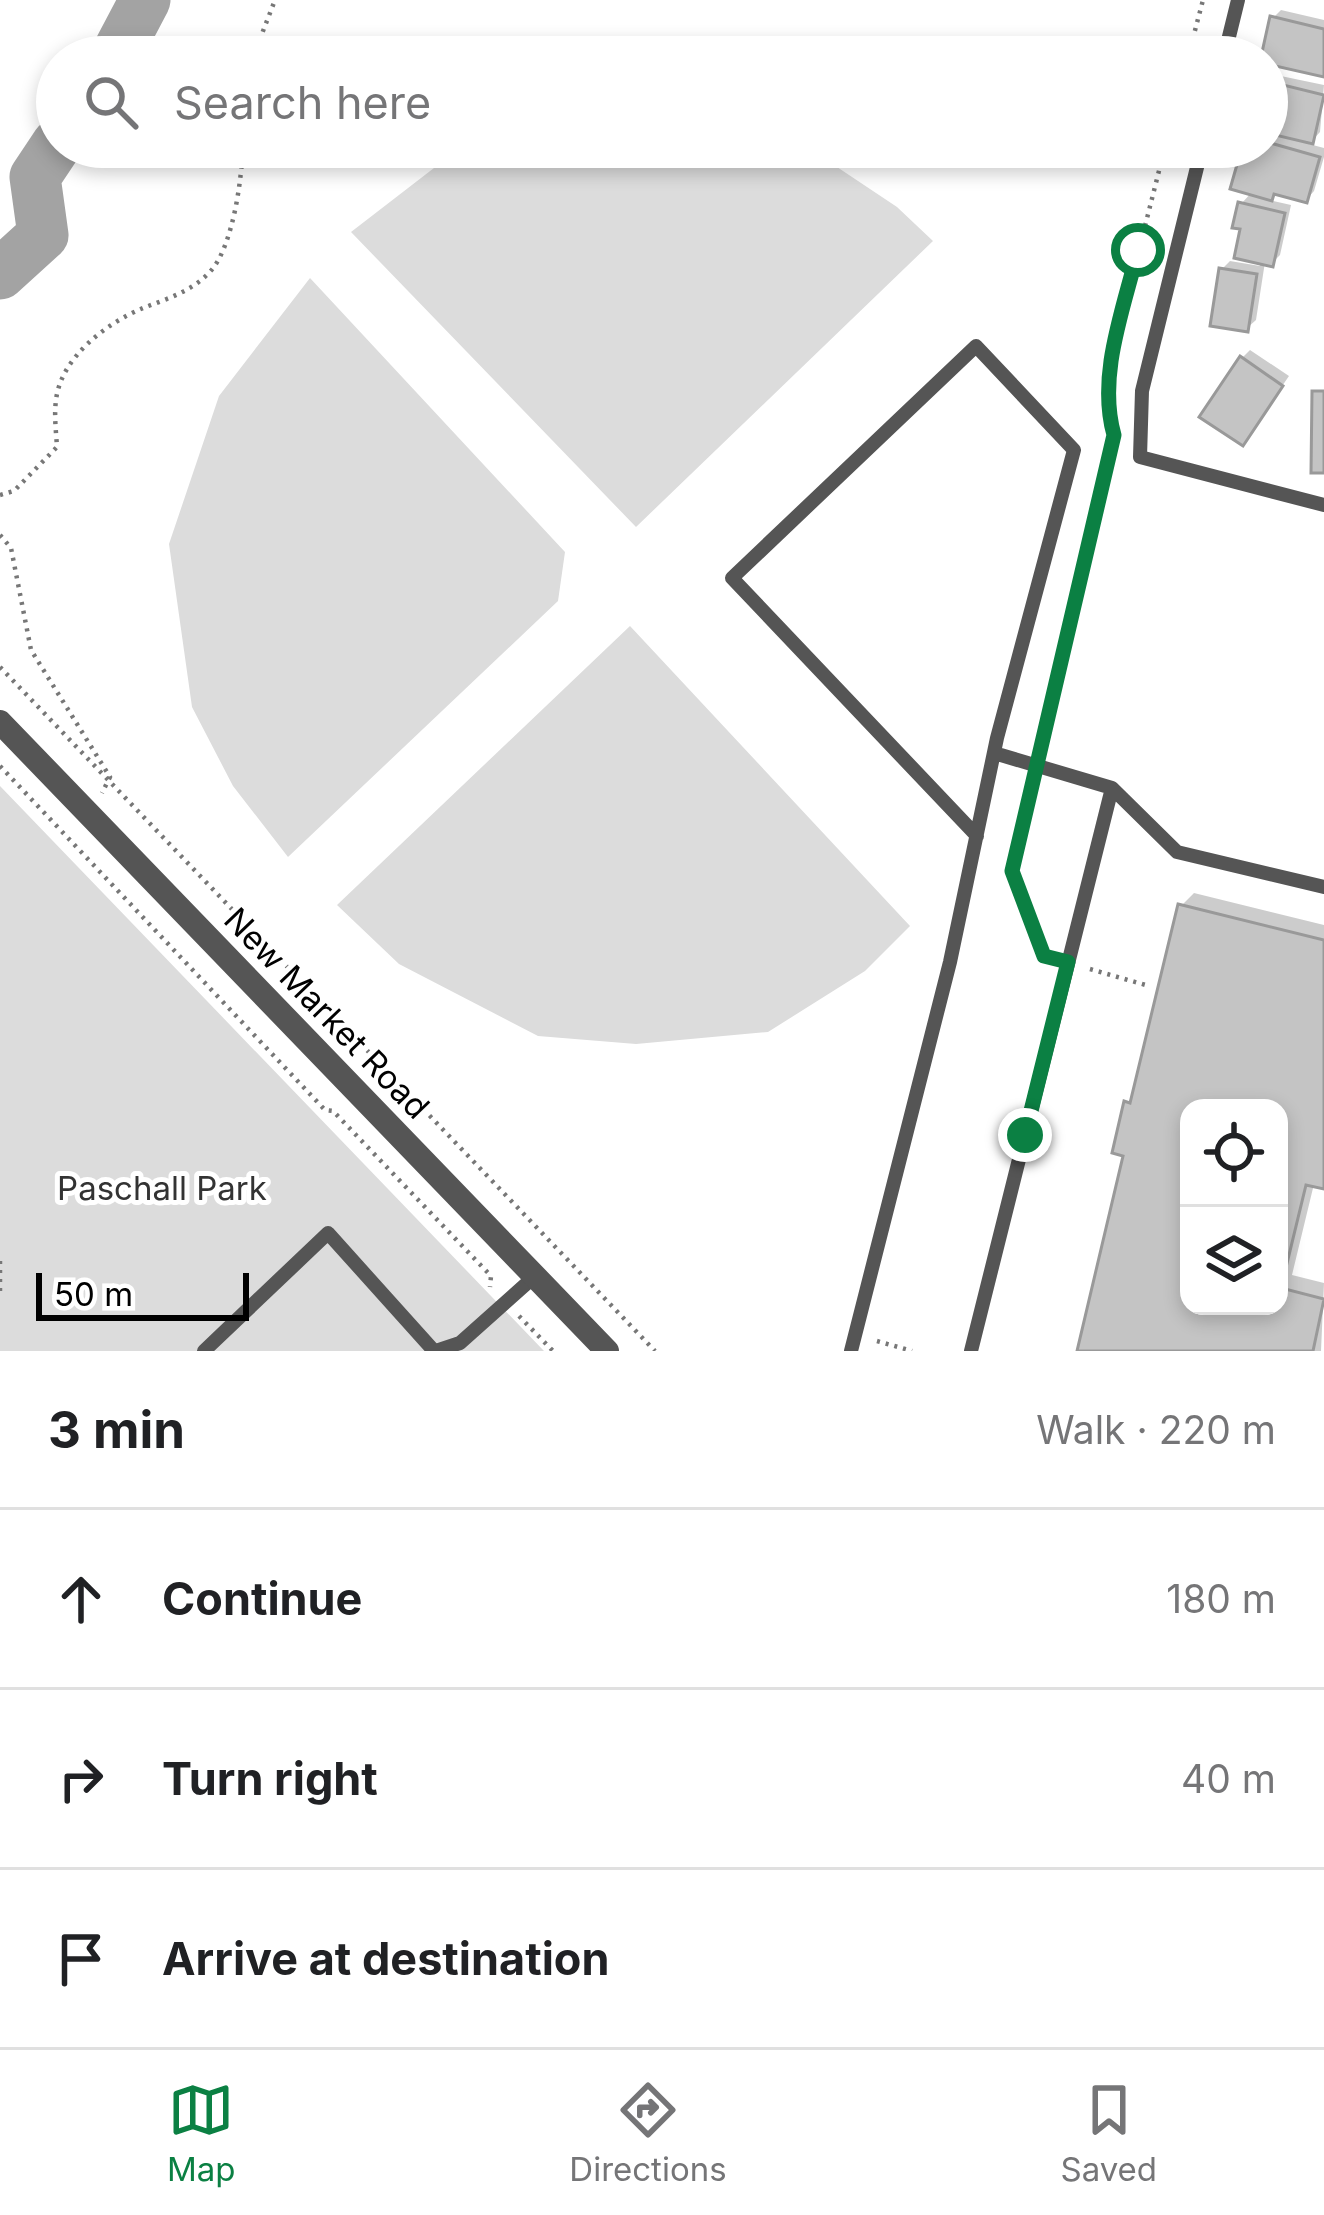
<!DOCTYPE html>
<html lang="en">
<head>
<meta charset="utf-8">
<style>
  body { margin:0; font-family:Inter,sans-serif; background:#f6f6f6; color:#202124 }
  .controls { position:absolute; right:36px; bottom:36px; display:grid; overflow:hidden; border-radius:24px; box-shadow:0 6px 18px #0003 }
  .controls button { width:108px; height:108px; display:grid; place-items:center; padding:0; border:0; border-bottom:3px solid #e0e0e0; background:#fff; color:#202124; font:60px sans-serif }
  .scale { position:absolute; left:36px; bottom:30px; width:213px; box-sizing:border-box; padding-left:12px; border:6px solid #000; border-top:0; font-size:33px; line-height:42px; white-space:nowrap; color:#000; -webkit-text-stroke:9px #fff; paint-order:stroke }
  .stop { position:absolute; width:36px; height:36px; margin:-27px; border:9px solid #0b8043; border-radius:50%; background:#fff }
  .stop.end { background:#0b8043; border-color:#fff; box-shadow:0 3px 12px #0008 }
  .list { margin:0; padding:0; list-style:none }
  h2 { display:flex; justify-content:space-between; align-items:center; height:156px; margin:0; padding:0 48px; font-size:51px }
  h2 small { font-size:39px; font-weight:400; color:#757577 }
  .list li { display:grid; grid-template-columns:78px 1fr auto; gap:36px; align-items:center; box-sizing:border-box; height:180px; padding:0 48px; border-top:3px solid #e0e0e0 }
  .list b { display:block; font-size:45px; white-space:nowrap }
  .list em { font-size:39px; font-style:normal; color:#757577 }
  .icon { flex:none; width:66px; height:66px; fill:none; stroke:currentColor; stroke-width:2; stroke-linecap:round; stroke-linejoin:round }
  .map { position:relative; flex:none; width:1324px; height:1351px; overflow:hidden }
  .search { position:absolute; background:#fff; box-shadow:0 6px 18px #0003; left:36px; right:36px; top:36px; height:132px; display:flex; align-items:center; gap:30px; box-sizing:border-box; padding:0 42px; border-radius:66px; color:#757577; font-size:45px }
  .sheet { height:696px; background:#fff }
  nav { display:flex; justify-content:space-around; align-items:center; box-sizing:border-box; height:168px; border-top:3px solid #e0e0e0; background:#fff; font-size:33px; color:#757577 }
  nav a { display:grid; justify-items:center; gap:6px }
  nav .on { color:#0b8043 }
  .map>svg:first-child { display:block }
  .green { fill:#dcdcdc }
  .shadow { fill:#0003; fill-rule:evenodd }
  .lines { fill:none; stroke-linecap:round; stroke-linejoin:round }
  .river { stroke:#a3a3a3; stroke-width:51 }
  .building { fill:#c4c4c4; stroke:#999; stroke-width:3; fill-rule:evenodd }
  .path { stroke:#777; stroke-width:4.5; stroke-dasharray:3 6; stroke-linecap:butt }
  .service { stroke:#555; stroke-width:14 }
  .tertiary { stroke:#555; stroke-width:24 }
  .route { stroke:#0b8043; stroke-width:15 }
  .labels { text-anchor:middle; stroke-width:10; stroke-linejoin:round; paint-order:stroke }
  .street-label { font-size:33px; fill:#000; stroke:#fff }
  .park-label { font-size:33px; fill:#333; stroke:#fff }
</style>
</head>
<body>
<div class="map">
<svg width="1324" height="1351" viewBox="0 0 1324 1351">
  <rect width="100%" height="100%" fill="#fff"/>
  <path class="green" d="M493,147H807L897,207L933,241L636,527L351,232L434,168Z
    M310,278L565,552L558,601L288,857L233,786L192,707L169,544L219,396Z
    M630,626L910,926L865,971L768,1032L636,1044L538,1036L399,964L337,905Z
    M0,786L544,1351H0Z"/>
  <path class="shadow" d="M1281,10L1324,20V74L1264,57L1273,18Z
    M1267,73L1324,85L1320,132L1309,144L1324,148V157L1314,191L1306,200L1277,191L1269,200L1291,205L1280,255L1272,263L1265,262L1256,320L1247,328L1221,270L1230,261L1260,266L1243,227L1241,204L1252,192L1245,147H1267Z
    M1250,350L1289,376L1243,443L1242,358Z
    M1194,893L1324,925V1186L1314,1184L1292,1275L1324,1283L1321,1351H1080L1127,1154V1103L1135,1095L1181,906ZM1189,1108H1279V1306H1189Z"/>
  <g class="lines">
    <path class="river" d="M115,57L145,0
      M0,274L43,235L35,177L57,144"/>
  </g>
  <path class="building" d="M1270,16L1324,29V77L1267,64V57H1261Z
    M1267,81L1324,95L1313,144L1267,133Z
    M1267,142L1320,157L1307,203L1274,194L1272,201L1230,189L1242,147H1267Z
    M1238,202L1285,213L1273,267L1234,258L1240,229L1232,228Z
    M1219,268L1257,274L1248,332L1210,326Z
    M1240,356L1283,386L1243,446L1199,417Z
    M1312,391H1324V473H1311Z
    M1178,904L1324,940V1189L1306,1185L1281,1288L1324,1299L1313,1351H1077L1123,1156L1112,1153L1124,1101L1130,1103ZM1189,1108H1279V1306H1189Z"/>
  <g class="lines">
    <path class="path" d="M253,57L275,0
      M1188,57L1203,0
      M0,495L14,491L57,447C56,431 54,415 56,400C61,357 107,323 143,308C172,297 205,287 220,257C235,226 241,182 243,147
      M0,535L11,548L31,650L110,777L102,793
      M0,667L655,1351
      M1041,744L1114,435L1109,390L1112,357L1165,147
      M0,766L325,1110L333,1111L491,1276L490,1287
      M1032,784L1012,871L1044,955L1051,957
      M1090,969L1149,986
      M0,1261V1292
      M519,1316L553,1351
      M877,1341L912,1351"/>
    <path class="service" d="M1224,57L1238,0
      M1202,147L1142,391L1140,457L1324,505
      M994,753L1112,788L1177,852L1324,887
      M204,1351L328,1233L434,1351
      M436,1351L460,1343L535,1276
      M851,1351L950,962L997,738L1074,450L976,346L732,578L977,836
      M971,1351L1112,788"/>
    <path class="tertiary" d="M0,722L607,1351"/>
  </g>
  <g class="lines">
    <path class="route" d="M1025,1135L1068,962L1044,956L1012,871L1114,435C1097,375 1124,308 1138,250"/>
  </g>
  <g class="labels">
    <g class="street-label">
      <text transform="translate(327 1013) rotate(46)" y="12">New Market Road</text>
    </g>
    <g class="park-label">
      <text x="162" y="1200">Paschall Park</text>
    </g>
  </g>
</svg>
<div class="controls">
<button><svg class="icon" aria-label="locate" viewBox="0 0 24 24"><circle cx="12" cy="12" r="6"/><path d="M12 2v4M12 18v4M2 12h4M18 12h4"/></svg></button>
<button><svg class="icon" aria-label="layers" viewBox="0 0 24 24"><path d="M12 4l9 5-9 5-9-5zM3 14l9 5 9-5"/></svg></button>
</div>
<div class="scale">50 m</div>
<div class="stop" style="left:1138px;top:250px"></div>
<div class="stop end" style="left:1025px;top:1135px"></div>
<div class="search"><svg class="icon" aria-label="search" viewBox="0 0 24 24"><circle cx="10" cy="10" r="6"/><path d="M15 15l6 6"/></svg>Search here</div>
</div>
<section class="sheet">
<h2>3 min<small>Walk · 220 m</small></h2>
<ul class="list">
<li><svg class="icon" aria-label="ahead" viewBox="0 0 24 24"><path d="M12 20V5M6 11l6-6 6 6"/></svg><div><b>Continue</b></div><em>180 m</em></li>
<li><svg class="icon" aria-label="right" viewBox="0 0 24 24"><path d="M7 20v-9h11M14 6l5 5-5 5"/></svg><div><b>Turn right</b></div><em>40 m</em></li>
<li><svg class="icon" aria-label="arrive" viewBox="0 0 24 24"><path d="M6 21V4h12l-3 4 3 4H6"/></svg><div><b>Arrive at destination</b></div></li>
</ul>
</section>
<nav>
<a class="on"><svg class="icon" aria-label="map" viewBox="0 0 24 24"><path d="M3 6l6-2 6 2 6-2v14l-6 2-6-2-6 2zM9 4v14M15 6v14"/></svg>Map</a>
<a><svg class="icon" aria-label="directions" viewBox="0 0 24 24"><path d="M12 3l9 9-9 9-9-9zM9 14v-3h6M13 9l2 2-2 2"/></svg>Directions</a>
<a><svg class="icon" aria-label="saved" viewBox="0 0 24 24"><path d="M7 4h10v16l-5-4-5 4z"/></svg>Saved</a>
</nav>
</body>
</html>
